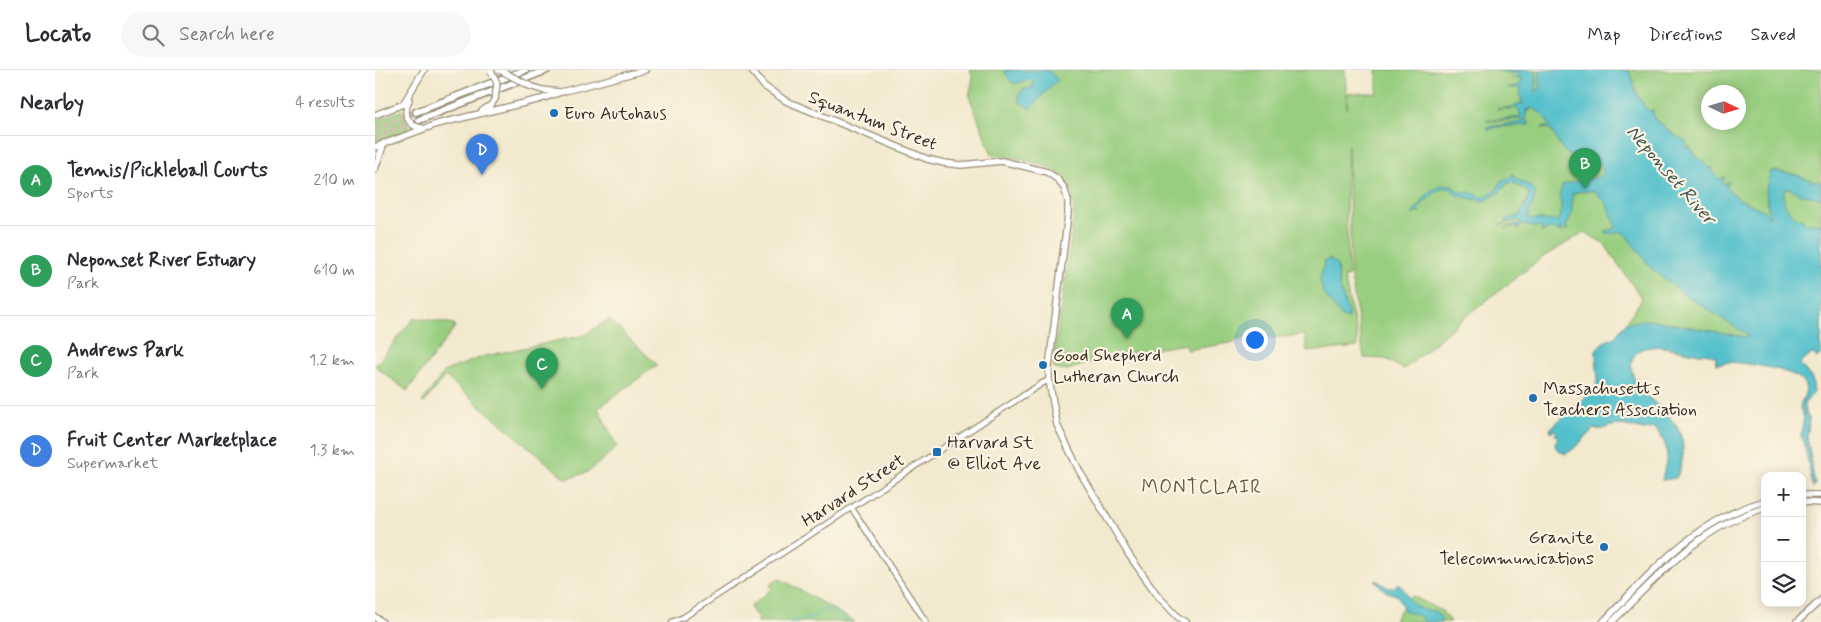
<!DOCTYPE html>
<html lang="en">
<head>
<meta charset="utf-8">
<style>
  body { margin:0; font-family:Mynerve,sans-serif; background:#f7f7f7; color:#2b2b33 }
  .controls { position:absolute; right:15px; bottom:15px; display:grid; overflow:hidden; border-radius:10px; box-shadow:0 2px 12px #0003 }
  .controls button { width:45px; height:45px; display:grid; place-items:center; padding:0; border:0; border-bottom:1px solid #e1e1e2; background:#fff; color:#2b2b33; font:25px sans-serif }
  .compass { position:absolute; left:1326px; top:15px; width:45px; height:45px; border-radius:50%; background:#fff; box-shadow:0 2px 12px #0003; rotate:94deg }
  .you { position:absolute; left:879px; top:269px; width:18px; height:18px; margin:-12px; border:4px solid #fff; border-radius:50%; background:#1a73e8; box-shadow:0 0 0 8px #1a73e833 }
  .badge { display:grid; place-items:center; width:32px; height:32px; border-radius:50%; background:#1f6fb2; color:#fff; font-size:16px; font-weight:700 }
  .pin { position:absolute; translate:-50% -41px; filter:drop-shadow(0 1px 2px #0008) }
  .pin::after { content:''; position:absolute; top:26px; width:18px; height:15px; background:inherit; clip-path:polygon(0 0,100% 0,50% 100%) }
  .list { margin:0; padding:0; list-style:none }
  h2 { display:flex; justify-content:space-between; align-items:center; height:65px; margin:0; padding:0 20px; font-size:21px }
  h2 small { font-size:16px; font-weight:400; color:#7c7c81 }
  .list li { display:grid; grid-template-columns:32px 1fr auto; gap:15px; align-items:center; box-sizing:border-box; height:90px; padding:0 20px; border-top:1px solid #e1e1e2 }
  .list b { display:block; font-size:19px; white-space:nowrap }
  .list p { margin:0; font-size:16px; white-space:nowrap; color:#7c7c81 }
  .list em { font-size:16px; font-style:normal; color:#7c7c81 }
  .icon { flex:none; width:28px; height:28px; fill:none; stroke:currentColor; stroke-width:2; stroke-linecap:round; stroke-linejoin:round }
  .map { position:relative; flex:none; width:1446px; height:552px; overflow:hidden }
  header { display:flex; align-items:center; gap:30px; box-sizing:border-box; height:70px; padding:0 25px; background:#fff; border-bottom:1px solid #e1e1e2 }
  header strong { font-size:24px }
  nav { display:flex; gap:28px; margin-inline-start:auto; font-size:18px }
  .search { width:350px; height:45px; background:#f7f7f7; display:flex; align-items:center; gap:12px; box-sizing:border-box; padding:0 18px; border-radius:28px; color:#7c7c81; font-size:19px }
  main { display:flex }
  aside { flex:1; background:#fff }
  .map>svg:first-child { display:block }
  .green { fill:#98ce7f; stroke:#6a7c4e; fill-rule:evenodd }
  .water { fill:#53c0cc; stroke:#477575 }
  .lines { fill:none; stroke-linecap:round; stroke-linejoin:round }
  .stream { stroke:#53c0cc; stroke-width:1 }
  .highway-tunnel { stroke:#cdc3ab; stroke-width:6; stroke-dasharray:6 3; stroke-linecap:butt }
  .minor-casing { stroke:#968a76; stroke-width:7 }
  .major-casing { stroke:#968a76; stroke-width:8 }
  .highway-casing { stroke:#968a76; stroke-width:9 }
  .minor { stroke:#fff; stroke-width:4.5 }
  .major { stroke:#fff; stroke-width:5.5 }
  .highway { stroke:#fff; stroke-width:6 }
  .major-bridge-casing { stroke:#968a76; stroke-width:8; stroke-linecap:butt }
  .major-bridge { stroke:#fff; stroke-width:5.5 }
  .poi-dot { fill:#1f6fb2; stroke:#fcf5e5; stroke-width:2 }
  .labels { text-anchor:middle; stroke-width:4.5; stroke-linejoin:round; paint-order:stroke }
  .poi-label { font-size:18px; fill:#3b2a1e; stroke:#fcf5e5; text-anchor:start }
  .street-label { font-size:18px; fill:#3b2a1e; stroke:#fcf5e5 }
  .water-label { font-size:19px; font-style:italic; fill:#425752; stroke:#fcf5e5 }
  .neighbourhood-label { font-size:19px; letter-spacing:1px; fill:#6b543e; stroke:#fcf5e5 }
</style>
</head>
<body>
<header>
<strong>Locato</strong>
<div class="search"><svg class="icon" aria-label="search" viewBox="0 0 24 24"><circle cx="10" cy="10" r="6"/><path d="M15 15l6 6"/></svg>Search here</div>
<nav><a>Map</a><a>Directions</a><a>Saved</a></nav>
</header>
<main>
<aside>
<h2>Nearby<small>4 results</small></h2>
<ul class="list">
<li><span class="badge" style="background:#2e9e5b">A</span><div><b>Tennis/Pickleball Courts</b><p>Sports</p></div><em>210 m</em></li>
<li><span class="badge" style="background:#2e9e5b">B</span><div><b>Neponset River Estuary</b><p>Park</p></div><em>610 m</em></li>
<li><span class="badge" style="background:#2e9e5b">C</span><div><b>Andrews Park</b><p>Park</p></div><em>1.2 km</em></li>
<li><span class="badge" style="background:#3f7fe0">D</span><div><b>Fruit Center Marketplace</b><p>Supermarket</p></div><em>1.3 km</em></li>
</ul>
</aside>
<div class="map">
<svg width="1446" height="552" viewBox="0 0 1446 552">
  <rect width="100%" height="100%" fill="#fcf5e5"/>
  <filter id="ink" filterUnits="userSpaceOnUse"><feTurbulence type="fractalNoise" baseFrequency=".02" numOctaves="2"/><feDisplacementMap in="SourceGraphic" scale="10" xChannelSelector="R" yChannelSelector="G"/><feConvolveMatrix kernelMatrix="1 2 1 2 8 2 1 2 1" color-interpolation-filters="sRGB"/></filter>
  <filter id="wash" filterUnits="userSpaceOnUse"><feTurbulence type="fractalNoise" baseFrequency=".0096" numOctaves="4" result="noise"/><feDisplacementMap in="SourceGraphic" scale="20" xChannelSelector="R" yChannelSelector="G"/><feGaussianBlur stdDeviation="1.12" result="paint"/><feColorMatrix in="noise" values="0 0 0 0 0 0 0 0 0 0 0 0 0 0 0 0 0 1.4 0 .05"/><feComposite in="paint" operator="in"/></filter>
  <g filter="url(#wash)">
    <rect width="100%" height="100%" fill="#f2e9ce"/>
    <path class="green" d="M595,0H970L972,39V23H1002V0H1446V284L1442,288L1438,283L1425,294L1437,309L1439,322L1429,334V339L1434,349L1432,367L1440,414L1438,418L1429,371L1426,366L1429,347L1425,338C1426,330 1433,323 1430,315C1425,299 1369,293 1353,292C1349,292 1346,294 1341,294V287L1338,284L1331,283L1325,284L1284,276L1266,278C1232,306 1292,337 1303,359C1311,375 1309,393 1301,408L1287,410C1293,386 1296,378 1280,358L1269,360L1248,355L1235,356L1228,359H1219L1197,380L1190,384L1181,378L1180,373L1184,366L1180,365L1182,362L1180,360L1176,362L1175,359L1221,317L1223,308L1221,281L1227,273L1241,267L1267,229L1230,175L1210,162L1168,187L1090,247L1028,300L1027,297H1025L1011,289L989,288L976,207L973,75L971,145L974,206L969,207L982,265V277L932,282L930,265L872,270L870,268L855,273L812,280L811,274C773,280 737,285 701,297C693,300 686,303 679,297L678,292L699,146C699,110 686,98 652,91C640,88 629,85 617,85L594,26L598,8ZM1334,22H1364V52H1334Z
      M27,40L31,52L37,59L0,72V51Z
      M42,248L79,254L80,257L32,321L0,296L37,250Z
      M234,249L282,295L223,338L242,377L213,402L191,409L70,306L49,333L47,332L70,301L110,286L210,265Z
      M404,508L480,552H381L384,550L375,537L397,519L395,515Z
      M1037,526L1067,541L1075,552H1018L1032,530Z"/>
    <path class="water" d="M631,0H671L677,3L683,10C680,14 677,13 674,18C667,26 663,32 654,39L647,32L646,34L644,32V24L648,19L657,18L659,11C651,8 646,14 637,13L630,3Z
      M1120,0H1160L1162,6L1161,21L1165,19V0H1253C1256,4 1256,9 1260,13L1258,15C1263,25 1266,33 1274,41L1278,40L1279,49C1291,56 1297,66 1311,71V77H1316L1315,81H1319L1320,85L1328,91L1333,98L1338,97L1337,102L1344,109L1350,107L1347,113L1350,114L1354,111L1351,117L1364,129L1390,141L1394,147L1391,120L1395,107V102L1398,101L1419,104L1438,111L1446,112V128L1428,125L1414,118L1410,119C1406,132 1413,143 1424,149L1427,148V151L1428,152L1446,154V269L1445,271L1446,284L1442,288L1438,283L1425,294L1437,309L1439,322L1429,334V339L1434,349L1432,367L1440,414L1438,418L1429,371L1426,366L1429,347L1425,338C1426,330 1433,323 1430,315C1425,299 1369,293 1353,292C1349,292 1346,294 1341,294V287L1331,283L1325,284C1307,281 1262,265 1257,292C1255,300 1259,310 1264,317C1275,332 1295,342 1303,360C1311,376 1308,392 1301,408L1287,410C1292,386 1297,378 1280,358L1269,360L1248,355L1235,356L1228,359H1219L1197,380L1190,384L1181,378L1180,373L1184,366L1180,365L1182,362L1180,360L1176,362L1175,359L1221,317L1223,308L1221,281L1227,273L1240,267L1251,253L1269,250L1283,251L1370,267L1374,266L1309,224L1277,199L1250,164L1244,161L1240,164L1231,163L1230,161L1239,159L1241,155L1231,133L1220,121L1200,122V124H1196L1198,131L1197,132C1197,142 1197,148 1191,156L1194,160L1184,159L1188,164C1180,157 1174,158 1167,163V158L1149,155L1142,159L1143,156L1130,158L1146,153L1144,150L1124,155L1131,153L1133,148L1144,146L1150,135L1148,134H1151L1154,124L1153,121L1137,112L1130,114L1131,116L1125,122L1109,131C1104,130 1086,127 1082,125C1079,123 1077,118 1073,118C1064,116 1047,134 1043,140L1045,143H1040L1038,145L1039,141L1055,121L1068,115H1077L1084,122L1097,123L1108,127L1121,120L1127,110L1137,107L1138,104L1139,107C1160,120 1167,118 1153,143L1156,144L1153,146V149L1180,151L1184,149C1190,138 1181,126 1188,115L1204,110L1221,108L1226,105L1228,99L1222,91C1193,93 1188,82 1176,59L1167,58L1175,56L1168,45L1159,38L1150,40H1156L1151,42V52L1155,53L1154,55L1122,57L1113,60L1112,57L1148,52V50L1144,49L1112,51L1146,47L1143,38L1122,39L1138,37L1148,33L1145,25L1146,18H1132L1145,15L1148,9L1137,8L1145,6L1141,3H1132Z
      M954,189L961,194L962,197L965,218L973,242L974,249L967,247L948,223L945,209L949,192Z
      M1001,510L1014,518H1018L1023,513C1038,527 1031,539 1060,541L1066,547V552H1048L1047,548L1029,540L1023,526L1010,521L1001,512Z"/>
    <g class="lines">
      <path class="stream" d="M414,552L433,548
        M435,552L434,548L439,547L449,539L455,541L474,552"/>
    </g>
  </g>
  <g filter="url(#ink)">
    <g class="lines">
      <path class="highway-tunnel" d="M0,59L41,42
        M0,68L44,50"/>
      <g class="minor-casing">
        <path id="minor" d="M476,437L551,552
          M297,552L309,547L666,314L674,310"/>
      </g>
      <g class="major-casing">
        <path id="major" d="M376,0L389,16L411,31L552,89L569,93L586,95L627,91L672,102L682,109L689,118L693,130V144L674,297V310L682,355L705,402L754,485L783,526L803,547L810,552
          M155,16L167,20L184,22
          M34,30C28,42 31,56 47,58
          M107,41L116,35L120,29
          M0,45L28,34L49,0
          M0,77L62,54L166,29L186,22L270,0
          M0,99L9,73
          M1427,425H1446
          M1427,432L1446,433
          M0,547L7,552
          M1228,552C1278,501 1318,451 1390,431
          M1237,552C1284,505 1324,457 1390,438
          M1422,552L1446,530"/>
      </g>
      <g class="highway-casing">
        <path id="highway" d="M41,42L150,0
          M44,50L172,0"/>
      </g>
      <use href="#minor" class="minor"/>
      <use href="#major" class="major"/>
      <use href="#highway" class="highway"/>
      <g class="major-bridge-casing">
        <path id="major-bridge" d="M125,0L155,16
          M116,1L122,13L120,29"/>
      </g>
      <use href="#major-bridge" class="major-bridge"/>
    </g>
  </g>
  <g class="poi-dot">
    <circle cx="179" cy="43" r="5"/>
    <circle cx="668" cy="295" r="5"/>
    <circle cx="1158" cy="328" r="5"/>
    <rect x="557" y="377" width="10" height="10" rx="2.5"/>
    <circle cx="1229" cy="477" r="5"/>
  </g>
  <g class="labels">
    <g class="poi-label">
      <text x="189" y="49">Euro Autohaus</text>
      <text x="678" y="291">Good Shepherd<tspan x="678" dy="21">Lutheran Church</tspan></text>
      <text x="1168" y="324">Massachusetts<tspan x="1168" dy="21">Teachers Association</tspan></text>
      <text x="572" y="378">Harvard St<tspan x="572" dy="21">@ Elliot Ave</tspan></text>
      <text x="1219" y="473" text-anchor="end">Granite<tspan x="1219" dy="21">Telecommunications</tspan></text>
    </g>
    <g class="street-label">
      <text transform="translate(498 50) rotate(21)" y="6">Squantum Street</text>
      <text transform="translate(478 420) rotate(-33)" y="6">Harvard Street</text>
    </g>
    <g class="water-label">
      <text transform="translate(1297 104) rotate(49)" y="7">Neponset River</text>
    </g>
    <g class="neighbourhood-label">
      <text x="827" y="423">MONTCLAIR</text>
    </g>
  </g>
</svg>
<div class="controls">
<button>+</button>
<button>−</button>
<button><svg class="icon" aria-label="layers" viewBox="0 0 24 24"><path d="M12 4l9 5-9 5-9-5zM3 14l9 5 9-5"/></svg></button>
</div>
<svg class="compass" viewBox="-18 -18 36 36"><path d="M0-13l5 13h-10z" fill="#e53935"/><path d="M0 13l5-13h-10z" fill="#7c7c81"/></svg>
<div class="you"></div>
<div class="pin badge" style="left:752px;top:269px;background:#2e9e5b">A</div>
<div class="pin badge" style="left:1210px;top:119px;background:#2e9e5b">B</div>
<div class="pin badge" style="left:167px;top:319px;background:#2e9e5b">C</div>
<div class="pin badge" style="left:107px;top:105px;background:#3f7fe0">D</div>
</div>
</main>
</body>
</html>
